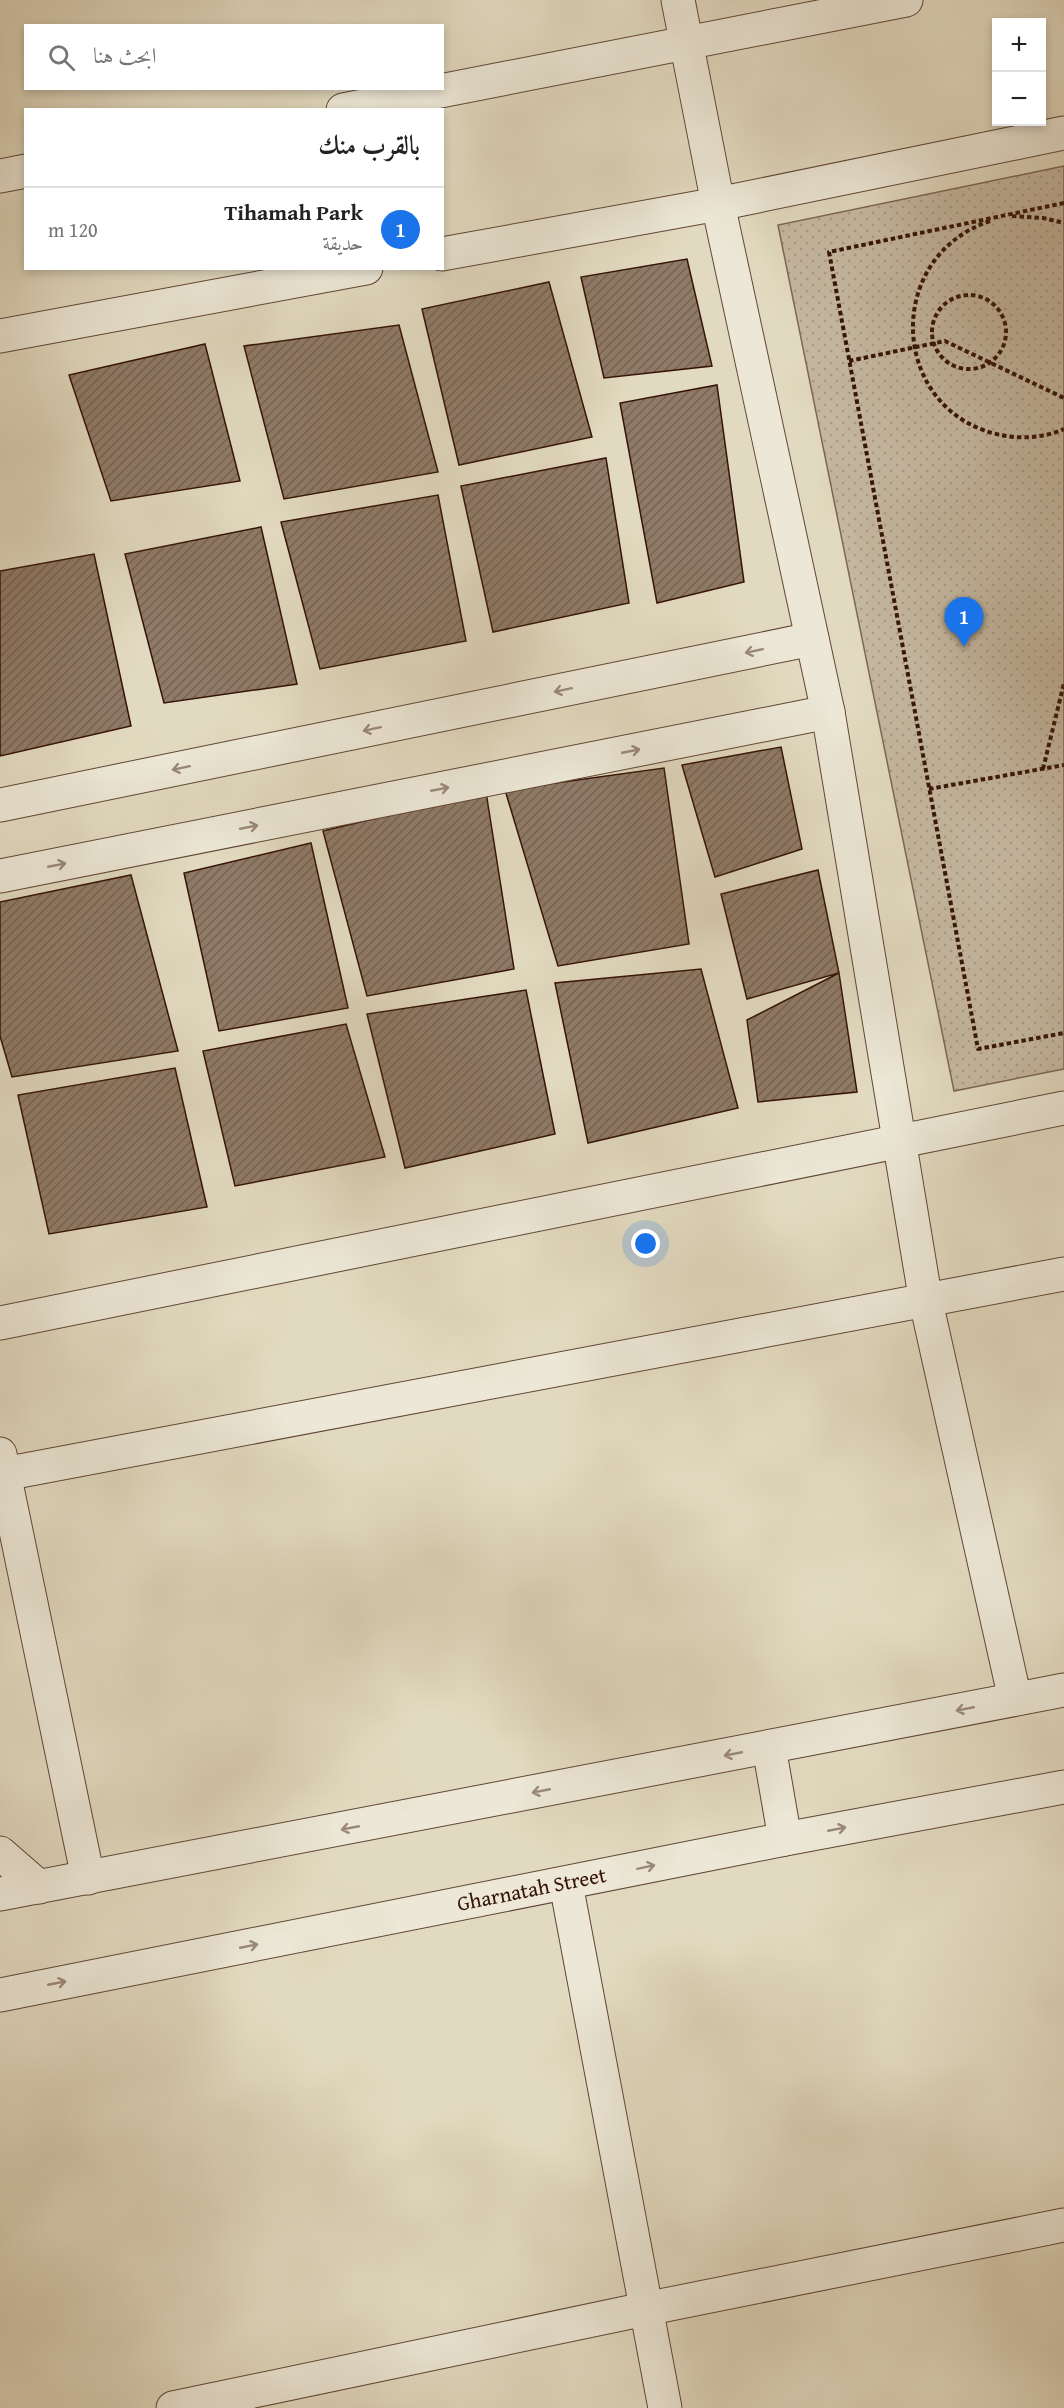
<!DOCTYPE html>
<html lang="ar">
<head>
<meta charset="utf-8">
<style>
  body { margin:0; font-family:"Gentium Book Plus",Amiri,serif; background:#f6f6f6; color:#222; direction:rtl }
  .controls { position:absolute; right:18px; top:18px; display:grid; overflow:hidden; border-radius:0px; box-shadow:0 3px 9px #0003 }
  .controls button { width:54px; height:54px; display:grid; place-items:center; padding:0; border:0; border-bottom:2px solid #e0e0e0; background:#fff; color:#222; font:30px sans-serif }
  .you { position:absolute; left:646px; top:1244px; width:21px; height:21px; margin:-15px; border:4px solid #fff; border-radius:50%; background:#1a73e8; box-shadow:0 0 0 9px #1a73e833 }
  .badge { display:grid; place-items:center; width:39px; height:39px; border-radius:50%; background:#1a73e8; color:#fff; font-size:20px; font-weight:700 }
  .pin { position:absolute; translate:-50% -50px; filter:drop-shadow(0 2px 3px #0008) }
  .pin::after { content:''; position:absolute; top:32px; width:21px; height:18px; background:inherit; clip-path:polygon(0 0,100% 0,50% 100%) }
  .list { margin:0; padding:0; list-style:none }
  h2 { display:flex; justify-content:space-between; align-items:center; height:78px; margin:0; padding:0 24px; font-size:26px }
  h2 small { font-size:20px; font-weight:400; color:#767676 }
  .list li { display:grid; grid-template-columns:39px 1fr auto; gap:18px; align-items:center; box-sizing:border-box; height:84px; padding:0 24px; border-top:2px solid #e0e0e0 }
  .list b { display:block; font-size:22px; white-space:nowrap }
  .list p { margin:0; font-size:20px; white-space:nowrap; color:#767676 }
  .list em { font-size:20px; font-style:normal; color:#767676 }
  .icon { flex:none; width:33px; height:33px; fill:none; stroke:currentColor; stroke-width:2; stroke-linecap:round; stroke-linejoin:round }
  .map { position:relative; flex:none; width:1064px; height:2408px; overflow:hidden; direction:ltr }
  .search { position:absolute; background:#fff; box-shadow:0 3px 9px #0003; left:24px; top:24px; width:420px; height:66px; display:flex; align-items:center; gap:15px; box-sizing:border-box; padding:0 21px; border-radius:0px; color:#767676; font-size:22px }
  .panel { position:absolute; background:#fff; box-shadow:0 3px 9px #0003; left:24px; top:108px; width:420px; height:162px; border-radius:0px; direction:rtl }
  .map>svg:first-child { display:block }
  .park { fill:url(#park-dots); stroke:#7e6654; stroke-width:1.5 }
  .building { fill:url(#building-hatch); stroke:#361307; stroke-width:1.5 }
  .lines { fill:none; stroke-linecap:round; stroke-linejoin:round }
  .minor-casing { stroke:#614535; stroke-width:35 }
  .path { stroke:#361307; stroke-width:4; stroke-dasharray:4.5 3; stroke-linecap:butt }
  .minor { stroke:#ece7d6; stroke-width:33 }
  .oneway { stroke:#9a8879 }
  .labels { text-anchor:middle; stroke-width:4.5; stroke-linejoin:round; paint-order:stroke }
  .street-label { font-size:21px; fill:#361307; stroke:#ece7d6 }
</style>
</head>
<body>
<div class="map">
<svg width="1064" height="2408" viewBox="0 0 1064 2408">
  <defs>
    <pattern id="park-dots" width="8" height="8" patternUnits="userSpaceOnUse" patternTransform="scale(1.5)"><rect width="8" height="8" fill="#c5b8a1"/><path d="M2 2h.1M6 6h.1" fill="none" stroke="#aa9d89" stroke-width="1.8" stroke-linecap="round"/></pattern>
    <pattern id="building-hatch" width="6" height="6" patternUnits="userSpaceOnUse" patternTransform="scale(1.5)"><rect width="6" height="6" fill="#8f7a67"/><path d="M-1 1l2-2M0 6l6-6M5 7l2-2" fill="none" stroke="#766353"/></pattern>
  </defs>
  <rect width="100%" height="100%" fill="#e2dac0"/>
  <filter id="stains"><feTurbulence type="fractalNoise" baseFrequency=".00333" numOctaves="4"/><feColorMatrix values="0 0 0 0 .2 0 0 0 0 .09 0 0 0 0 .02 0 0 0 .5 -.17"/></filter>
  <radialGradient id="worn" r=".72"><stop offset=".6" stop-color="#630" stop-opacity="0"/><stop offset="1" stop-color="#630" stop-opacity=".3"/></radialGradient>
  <path class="park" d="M1064,166V1069L954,1091L778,225Z"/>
  <path class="building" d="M687,259L712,366L604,378L581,277Z
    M549,282L592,437L459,465L422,309Z
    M399,325L438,472L284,499L244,346Z
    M205,344L240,481L111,501L69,375Z
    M717,385L744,582L657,603L620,403Z
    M606,458L629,603L493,632L461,486Z
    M438,495L466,641L320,669L281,522Z
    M261,527L297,684L164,703L125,554Z
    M94,554L131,726L0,756V571Z
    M781,747L802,849L715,877L682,765Z
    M664,768L689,944L558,966L505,790Z
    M486,792L514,969L367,996L323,831Z
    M311,843L348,1008L219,1031L184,873Z
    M818,870L839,973L747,999L721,894Z
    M131,875L178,1051L12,1077L0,1036V902Z
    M701,969L738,1108L588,1143L555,983Z
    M839,973L857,1092L758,1102L747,1020Z
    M526,990L555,1134L405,1168L367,1014Z
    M346,1024L385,1157L235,1186L203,1051Z
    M175,1068L207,1207L49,1234L18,1095Z"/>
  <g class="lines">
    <g class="minor-casing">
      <g id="minor">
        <path d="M678,0L718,204L828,712L926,1302L1015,1699"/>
        <path d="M343,110L906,0"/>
        <path d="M0,176L26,171"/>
        <path d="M442,254L718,204L1064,133"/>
        <path d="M0,336L366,268"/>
        <path d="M0,805L812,639"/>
        <path d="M0,876L828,712"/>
        <path d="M0,1323L1064,1108"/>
        <path d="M0,1454L88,1878"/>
        <path d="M4,1474L1064,1274"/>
        <path d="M769,1747L785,1839"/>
        <path d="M0,1853L39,1887"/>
        <path d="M566,1884L665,2408"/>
        <path d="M0,1894L1064,1690"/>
        <path id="s1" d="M0,1995L785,1839L1064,1787"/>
        <path d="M173,2408L645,2309L1064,2225"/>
      </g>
    </g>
    <path class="path" d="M1064,203L829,252L978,1049L1064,1033
      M1012,216L1043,218L1064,223
      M990,221C880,258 890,417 1006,436C1025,439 1046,437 1064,429
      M932 332a37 37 0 1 1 74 0a37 37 0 1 1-74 0Z
      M849,361L945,341L1064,398
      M1043,769L1064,683
      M929,789L1064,765"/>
    <use href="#minor" class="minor"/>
  </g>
  <defs><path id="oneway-shaft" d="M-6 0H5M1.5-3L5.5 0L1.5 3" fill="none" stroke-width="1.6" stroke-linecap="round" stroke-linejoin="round" transform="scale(1.5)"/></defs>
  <g class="oneway">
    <use href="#oneway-shaft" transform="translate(754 651) rotate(168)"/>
    <use href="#oneway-shaft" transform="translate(563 690) rotate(168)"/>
    <use href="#oneway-shaft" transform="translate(372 729) rotate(168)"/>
    <use href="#oneway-shaft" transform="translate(631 751) rotate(-11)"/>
    <use href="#oneway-shaft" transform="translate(181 768) rotate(168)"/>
    <use href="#oneway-shaft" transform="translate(440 789) rotate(-11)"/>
    <use href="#oneway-shaft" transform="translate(249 827) rotate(-11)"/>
    <use href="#oneway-shaft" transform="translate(57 865) rotate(-11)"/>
    <use href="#oneway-shaft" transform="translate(965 1709) rotate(169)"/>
    <use href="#oneway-shaft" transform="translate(733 1754) rotate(169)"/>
    <use href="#oneway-shaft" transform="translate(541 1791) rotate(169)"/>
    <use href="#oneway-shaft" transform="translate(350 1828) rotate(169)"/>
    <use href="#oneway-shaft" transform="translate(837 1829) rotate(-11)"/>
    <use href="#oneway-shaft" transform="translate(646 1867) rotate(-12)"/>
    <use href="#oneway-shaft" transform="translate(249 1946) rotate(-11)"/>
    <use href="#oneway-shaft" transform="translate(57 1983) rotate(-11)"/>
  </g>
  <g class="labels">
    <g class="street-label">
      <text dy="7" stroke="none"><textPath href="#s1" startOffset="542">Gharnatah Street</textPath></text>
    </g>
  </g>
  <rect width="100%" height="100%" filter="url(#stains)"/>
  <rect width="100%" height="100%" fill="url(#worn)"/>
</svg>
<div class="controls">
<button>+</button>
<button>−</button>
</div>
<div class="you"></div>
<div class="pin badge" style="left:964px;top:647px">1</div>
<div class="search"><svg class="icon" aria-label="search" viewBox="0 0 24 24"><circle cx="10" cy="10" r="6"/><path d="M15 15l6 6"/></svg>ابحث هنا</div>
<section class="panel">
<h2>بالقرب منك<small></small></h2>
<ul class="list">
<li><span class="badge">1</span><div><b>Tihamah Park</b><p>حديقة</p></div><em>120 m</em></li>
</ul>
</section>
</div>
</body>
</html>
